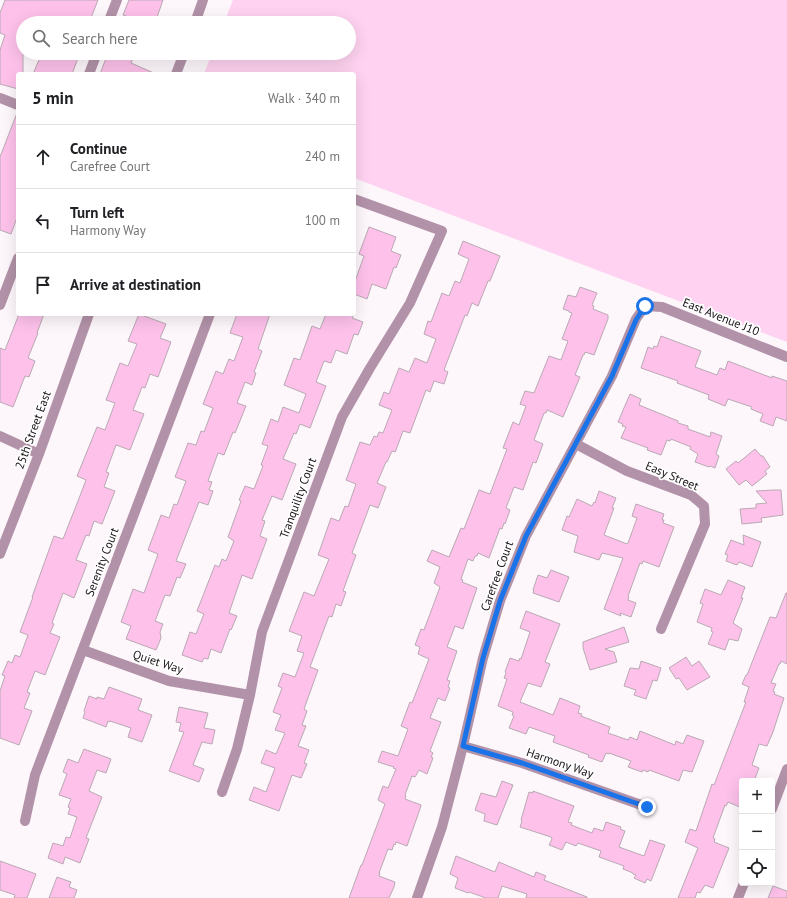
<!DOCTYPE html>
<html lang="en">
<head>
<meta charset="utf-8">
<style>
  body { margin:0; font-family:"PT Sans",sans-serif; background:#f6f6f6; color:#202124 }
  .controls { position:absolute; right:12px; bottom:12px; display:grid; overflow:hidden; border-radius:4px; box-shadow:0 4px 16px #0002 }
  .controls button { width:36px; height:36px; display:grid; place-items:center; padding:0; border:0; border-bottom:1px solid #e0e0e0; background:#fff; color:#202124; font:20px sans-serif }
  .stop { position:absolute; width:12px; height:12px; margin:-9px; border:3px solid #1a73e8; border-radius:50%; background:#fff }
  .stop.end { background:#1a73e8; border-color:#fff; box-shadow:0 1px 4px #0008 }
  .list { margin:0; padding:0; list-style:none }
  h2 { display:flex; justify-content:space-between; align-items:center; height:52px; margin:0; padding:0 16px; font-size:17px }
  h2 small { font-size:13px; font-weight:400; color:#757577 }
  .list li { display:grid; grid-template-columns:26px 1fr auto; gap:12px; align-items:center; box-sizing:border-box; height:64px; padding:0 16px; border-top:1px solid #e0e0e0 }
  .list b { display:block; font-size:15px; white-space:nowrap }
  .list p { margin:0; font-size:13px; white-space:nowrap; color:#757577 }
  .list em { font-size:13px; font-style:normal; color:#757577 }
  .icon { flex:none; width:22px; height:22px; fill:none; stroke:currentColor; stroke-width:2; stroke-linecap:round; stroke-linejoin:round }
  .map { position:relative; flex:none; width:787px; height:898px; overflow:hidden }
  .search { position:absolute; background:#fff; box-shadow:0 4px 16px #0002; left:16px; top:16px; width:340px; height:44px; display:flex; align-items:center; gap:10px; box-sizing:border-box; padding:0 14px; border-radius:22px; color:#757577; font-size:15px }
  .panel { position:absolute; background:#fff; box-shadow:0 4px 16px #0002; left:16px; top:72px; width:340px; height:244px; border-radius:4px }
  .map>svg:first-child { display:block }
  .green { fill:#fed2f0 }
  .building { fill:#fdc1ea; stroke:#baa9b4 }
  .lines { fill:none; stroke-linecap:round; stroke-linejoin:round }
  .street { stroke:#b292a8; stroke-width:10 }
  .route { stroke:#1a73e8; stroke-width:5 }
  .labels { text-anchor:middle; stroke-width:3.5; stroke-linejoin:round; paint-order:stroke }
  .street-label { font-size:12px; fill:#191317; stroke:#fff }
</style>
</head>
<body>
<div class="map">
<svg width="787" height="898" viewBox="0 0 787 898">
  <rect width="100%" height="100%" fill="#fdf6fb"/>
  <path class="green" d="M233,0H787V342L354,178V74H204L212,53H349V23H224Z"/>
  <path class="building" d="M5,0H98L89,23H23V74H18V89L0,84V50L5,35L0,33V13Z
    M129,0H163L155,23H127L129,17L123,15Z
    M42,53H80L72,74H33Z
    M108,53H135L131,63L156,74H100Z
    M17,113H18V215L11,234L0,230V157Z
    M369,227L396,237L391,251L401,255L396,268L394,267L386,289L372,284L367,299L354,294V284L364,256L359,254Z
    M463,241L500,256L490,281H488L478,306L472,303L467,316L465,315L444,370L448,372L444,384L434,381L430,392L426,390L410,433L403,431L396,450L395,452L392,451L387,462H386L377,483L386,487L378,508L370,505L352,553L356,555L343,591L346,592L341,606L336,604L332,617L329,616L310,667L318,670L304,709L307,711L302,725L306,726L298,746L309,750L304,763L307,764L301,778L292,775L279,811L249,800L254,787L266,792L275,768L261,763L266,750L276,754L285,733L275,730L281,715L273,712L282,688L278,686L283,673L295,677L304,653L297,651L302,636L289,631L304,592L314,596L329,559L318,555L331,518L339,521L345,506L348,507L356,484L346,480L360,442L370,445L374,436L377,437L379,432L383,433L392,410L379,405L384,392L389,394L399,368L409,372L415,358L427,363L436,339L424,334L428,321L431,322L442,293L449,296L455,281L460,283L469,259L458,254Z
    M580,287L597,293L592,305L594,306L593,309L608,315V319L594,355L585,352L584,355H583L575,375L580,377L563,417L547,410L546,413H544L534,440L543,444L536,463L533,462L523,490L514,487L506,508L510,510L505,524L504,523L502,529L500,528L489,558L478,553L477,556H475L473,561L468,559L461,579L463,580L462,582L477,588L463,629L455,626L447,647L457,651L447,680L450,681L448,687L450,688L445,701L438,698L430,718L441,722L430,751L433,753L431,757L433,758L427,774L419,770L415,777L412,776L405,795L406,796L405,799L421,805L420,809L407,846L396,842L395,845L394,844L392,850L388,849L379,873H380L379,876L395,882L394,887L389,898H349L361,865H362L385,804L378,800L383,786L388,788L396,769L393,768L394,767L378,762L382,751L398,756L408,729L401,726L410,702L412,703L429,659L418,654L420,647L415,645L421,629L424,630L440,587L434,583L440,567L427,561L432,550L449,557L461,528L464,529L479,490L490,494L507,449L503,448L513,422L519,425L526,406L520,404L525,391L534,393L549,356L561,360L568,341L562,339L572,313L569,312V311L563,309L568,295L576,297Z
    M19,314H44L37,333H38L28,358L35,361L29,377L25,376L13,407L0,402V348L5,350Z
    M139,314L166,324L160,338L171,342L158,377L150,374L145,388L142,387L133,410L144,414L130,450L116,445L106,472L109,473L104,487L115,491L102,524L94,521L89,536L86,535L76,560L87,564L74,598L63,593L52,623L54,624L50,633L60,637L45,675L35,671L27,692L30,693L24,708L32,711L19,745L0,738V691L5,676L2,675L8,661L12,663L15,655L20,657L28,635L20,632L33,597H32L54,536L63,539L78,501L86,480L77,476L97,427L105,430L115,403L106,400L120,363L128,366L137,344L128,341Z
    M237,314H270L258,349L262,351L254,372L256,373L252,385L245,382L237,403L246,406L235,433L233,432L224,455L218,453L208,481L212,482L209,490L213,491L208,505L199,502L176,561L186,564L180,578L177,577L170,596L165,595L155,621L163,624L160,632L161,638L156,650L126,639L131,626L121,622L133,589L144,593L158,554L148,550L161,515L169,518L174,504L177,505L186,481L175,477L188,443L196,445L201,431L204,432L213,408L203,404L216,371L223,374L229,359L234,361L243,337L230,333Z
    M326,314H354L352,318L363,322L358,335L354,334L347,354L336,350L331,363L324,361L316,382L326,386L310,428L300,424L296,434L294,433L283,459L296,464L282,500L272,496L262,520L265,521L260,536L267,539L252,579L242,575L229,613L237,616L231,630L230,629L221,653L211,649L208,659L204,658L202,662L182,655L190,632L196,634L204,614L197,611L215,565L219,567L222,559L226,561L234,541L228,537L241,501L239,500L245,486L254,489L263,466L261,465L268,446L262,444L271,419L278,422L283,407L299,413L306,394L284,385L294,358L300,360L312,326L320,329Z
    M661,336L701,351L695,367L717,375L720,368L725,370L728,361L772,378V376L787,381V421L776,417L773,426L760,421L763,414L751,409L752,407L728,399L725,406L708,399L709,395L677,383L678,381L641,368L648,347L653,349L654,346L657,347Z
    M630,394L641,399L639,405L678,421V423L688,426V429L710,437L711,432L722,436L716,454L719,456L715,468L710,466L709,467L695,462L698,454L690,449L691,447L671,439L670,441L667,440L661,455L647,450L648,448L621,438L626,427L622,426L623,424L618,422Z
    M755,449L761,456H763L770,467L765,471L767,474L752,486L746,480L739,485L726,469L736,461L738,463Z
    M774,490H781L783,515L761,518L762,522L742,524L740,509L756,508V504L767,503L756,491Z
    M599,491L616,498L612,508H614L604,535L627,544L628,543L637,518L632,516L636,504L664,514L662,520H664L663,523L674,527L659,567L643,561L642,564L640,563L628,596L629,597L628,600L636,603L631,617L620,613L621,616L604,609L623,558L602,553L599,560L574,552L578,536L562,530L567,516L569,517L577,499L592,506L594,502L595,503Z
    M743,535L761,542L752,567L739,562L737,565L726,561L728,555L725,554L731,540L744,545Z
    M551,570L569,577L559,602L533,593L534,590H533L538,575L547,578Z
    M728,580L745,587L741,598H743L733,623L742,629L738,641L729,639L725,650L708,644L713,632L711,631L712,628L697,622L703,604L700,603L705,589L721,595Z
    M786,593H787V664L781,661L780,664H779L771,683L776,684L773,691L775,692L774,694L784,698L773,732L767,746L759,744L752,765L759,768L754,781H742V808L728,802L726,806L725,805L713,838L715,839L714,842L729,848L713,888L705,885L700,893L697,892L695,898H678L698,848L685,842L690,829L696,831L712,784L714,785L746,702H744L749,687L742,684L746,675H747L770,617L776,618Z
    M526,611L560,624L545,662L550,664L541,687L528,683L520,702L553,715L560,698L580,706L578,713L582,714L581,716L610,727L608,733L628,740L630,737L637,740L640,731L675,745L676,741L683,744L687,735L704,741L692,772L683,770L679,781L649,770L648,772L643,770L642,772L628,767L631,761L609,753V754L606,753L602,762L588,757L589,755L553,742L555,736L529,727L526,734L509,728L514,716L512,715L513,712L498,706L507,679L504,678L506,673L505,672L510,658L519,661L520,658L521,659L530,632L520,628Z
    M624,627L629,642L605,649L614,652L617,662L590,670L583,648V642Z
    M686,657L692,666L699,661L710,677L687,690L679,678L676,679L669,668Z
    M641,661L661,668L657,681L653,680L646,699L634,695L636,690L624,686L630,668L639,669Z
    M109,687L142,699L138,710L152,715L142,742L128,737L131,728L110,721V722L108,721L106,727L83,718L85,712L84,711L89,696L97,699V697L104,699Z
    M179,707L208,713L204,728L215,730L212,744L202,742L193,765L204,769L199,782L169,771L184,732L179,731L181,723L176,722Z
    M84,749L111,759L106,773L97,770L89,791L102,797L86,838L89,839L80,863L65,857L63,864L48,858L53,843L63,846L66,837L70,838L77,817L68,814L70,808L68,807L71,799L59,795L67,774L63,772L68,759L78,763Z
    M502,781L513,785L497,825L484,821L485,814L475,810L481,793L496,797Z
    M533,791L574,806L568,822L572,823L571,825L592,833L594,828L603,831L606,822L621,827L620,829L625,831L619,847L644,856L650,840L665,845L651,881L647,879L645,883L634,878L636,875L633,874V873L623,869L624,866L599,857L601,851L578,843L576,846L566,842L562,850L549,845L552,839L551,837L520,827L522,821L521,820L529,792L533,793Z
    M456,856L495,872L499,862L534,877L536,872L546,876L544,880L587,897V898H526L527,894L502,886L498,898H486L469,892L468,893L455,888L458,878L450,874Z
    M0,861L36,874L27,898H14L15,895L0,890Z
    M57,877L71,882L69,887L77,890L74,898H49Z
    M773,886L787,891V898H768Z"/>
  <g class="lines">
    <path class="street" d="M108,23L117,0
      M195,23L203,0
      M89,74L97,53
      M176,74L184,53
      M0,98L18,105
      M0,305L18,258
      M0,436L39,454
      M576,444L627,471L691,495L704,506L705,524L661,629
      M0,554L39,454L89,314
      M83,650L169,681L250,695
      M463,746L522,763L647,807
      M222,792L237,749L250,695L262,632L342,417L370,368L410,303L442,231L354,199
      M772,809L787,769
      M25,821L35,775L210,314
      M417,898L442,827L463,746L483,658L500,601L526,536L612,376L636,319L645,306L662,307L787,357
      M738,898L744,883"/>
  </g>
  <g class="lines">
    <path class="route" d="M645,306L636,320L612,376L526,536L500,601L483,658L463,746L522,763L647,807"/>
  </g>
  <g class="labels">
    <g class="street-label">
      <text transform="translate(721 317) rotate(22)" y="4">East Avenue J10</text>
      <text transform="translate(33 430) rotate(-70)" y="4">25th Street East</text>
      <text transform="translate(672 476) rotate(23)" y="4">Easy Street</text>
      <text transform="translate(298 498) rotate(-70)" y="4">Tranquility Court</text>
      <text transform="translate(102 562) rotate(-69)" y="4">Serenity Court</text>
      <text transform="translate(497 576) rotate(-70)" y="4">Carefree Court</text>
      <text transform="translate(158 662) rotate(18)" y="4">Quiet Way</text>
      <text transform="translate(560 763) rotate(19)" y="4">Harmony Way</text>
    </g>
  </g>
</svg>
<div class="controls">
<button>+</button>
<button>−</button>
<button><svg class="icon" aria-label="locate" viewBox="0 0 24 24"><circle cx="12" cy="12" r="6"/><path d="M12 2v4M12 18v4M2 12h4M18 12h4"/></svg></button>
</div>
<div class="stop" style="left:645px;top:306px"></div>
<div class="stop end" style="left:647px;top:807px"></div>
<div class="search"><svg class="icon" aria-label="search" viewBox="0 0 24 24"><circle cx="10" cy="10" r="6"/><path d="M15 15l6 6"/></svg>Search here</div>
<section class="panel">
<h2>5 min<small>Walk · 340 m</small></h2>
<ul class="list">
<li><svg class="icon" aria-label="ahead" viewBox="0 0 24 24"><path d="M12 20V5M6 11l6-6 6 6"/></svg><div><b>Continue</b><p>Carefree Court</p></div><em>240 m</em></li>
<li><svg class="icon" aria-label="left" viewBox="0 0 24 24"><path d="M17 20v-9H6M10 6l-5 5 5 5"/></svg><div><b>Turn left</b><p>Harmony Way</p></div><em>100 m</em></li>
<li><svg class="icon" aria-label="arrive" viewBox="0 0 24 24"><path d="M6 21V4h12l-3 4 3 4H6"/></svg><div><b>Arrive at destination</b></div></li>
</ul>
</section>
</div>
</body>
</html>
